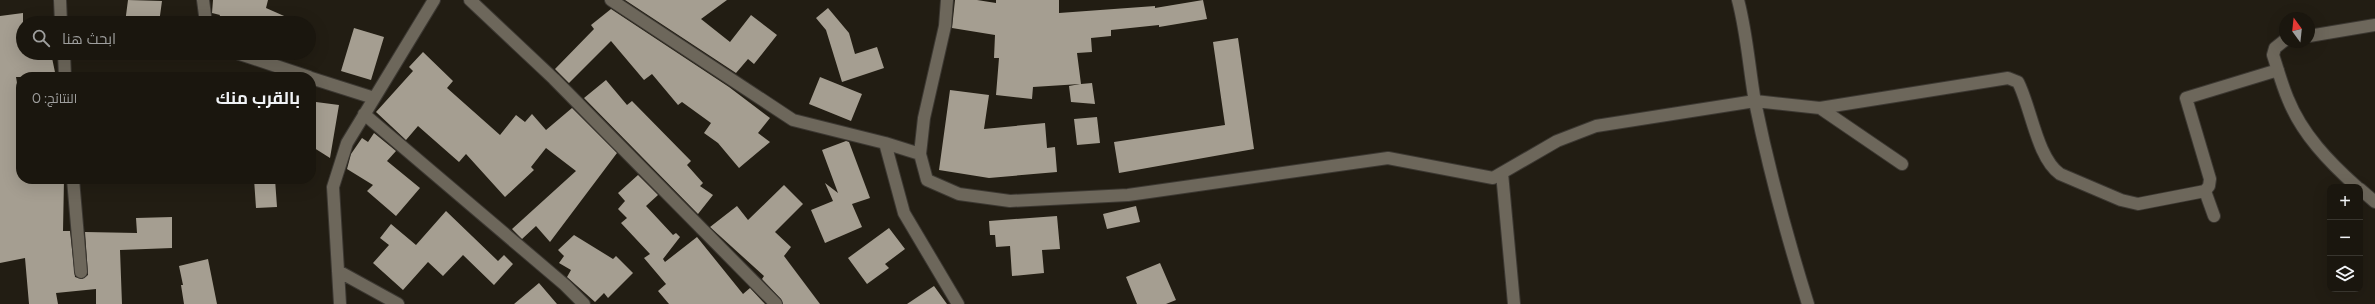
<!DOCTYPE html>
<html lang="ar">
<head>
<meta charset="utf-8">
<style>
  body { margin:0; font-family:"DM Sans",Cairo,sans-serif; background:#231f17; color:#f1f3f6; direction:rtl }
  .controls { position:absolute; right:12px; bottom:12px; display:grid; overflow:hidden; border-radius:8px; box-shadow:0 4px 16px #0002 }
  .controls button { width:36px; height:36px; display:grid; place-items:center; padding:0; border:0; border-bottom:1px solid #38352e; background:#1a160e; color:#f1f3f6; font:20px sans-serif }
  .compass { position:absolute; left:2279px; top:12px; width:36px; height:36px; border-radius:50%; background:#1a160e; box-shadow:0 4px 16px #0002; rotate:345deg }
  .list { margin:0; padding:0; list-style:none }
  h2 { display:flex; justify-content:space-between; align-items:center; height:52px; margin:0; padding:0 16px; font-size:17px }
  h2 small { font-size:13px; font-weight:400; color:#9f9f9e }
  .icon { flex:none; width:22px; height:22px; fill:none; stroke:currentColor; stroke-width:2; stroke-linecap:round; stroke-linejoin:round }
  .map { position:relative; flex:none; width:2375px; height:304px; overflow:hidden; direction:ltr }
  .search { position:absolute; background:#1a160e; box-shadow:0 4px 16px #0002; left:16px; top:16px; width:300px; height:44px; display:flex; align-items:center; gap:10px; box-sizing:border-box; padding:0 14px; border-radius:22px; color:#9f9f9e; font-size:15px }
  .panel { position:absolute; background:#1a160e; box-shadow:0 4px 16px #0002; left:16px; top:72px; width:300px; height:112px; border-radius:16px; direction:rtl }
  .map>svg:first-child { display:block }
  .building { fill:#a59e91 }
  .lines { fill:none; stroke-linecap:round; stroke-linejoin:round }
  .minor-casing { stroke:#3c3832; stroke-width:14 }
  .minor { stroke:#6d675b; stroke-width:12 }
</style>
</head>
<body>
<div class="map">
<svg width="2375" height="304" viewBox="0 0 2375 304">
  <rect width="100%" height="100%" fill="#221d13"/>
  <path class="building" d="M128,0L162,1L159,23H125Z
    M213,0H268L266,8L300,23H217L220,15L212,13Z
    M625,0H727L701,19L730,42L751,15L777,35L754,64L748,59L736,73Z
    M955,0H977L996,3V0H1059V13L1155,6V8L1203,0L1207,19L1159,27V25L1111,30V36L1091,38L1092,52L1077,53L1081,84L1092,83L1095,104L1071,102L1069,86L1080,84L1033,87L1032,99L996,95L999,58H994L995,35L952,28Z
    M828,8L849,33L855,54L877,47L884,68L842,82L826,30L816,18Z
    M611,9L729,87L770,118L758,133L770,142L739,168L718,143L704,133L711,123L682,102L678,105L652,74L644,80L611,41L569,83L555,69L594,29L591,25Z
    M23,13V53H51L56,77H16L21,107V179H64L63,231H70L75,277L82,279L88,275L85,232L137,233L136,218L172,217V248L120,250L122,304H96V289L56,293L58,304H29L25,258L0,263V16Z
    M354,28L384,37L371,80L341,71Z
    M1238,38L1254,149L1119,173L1114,142L1225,125L1213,42Z
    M423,52L453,81L447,88L500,135L516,115L525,122L532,114L546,130L572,108L617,153L550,242L536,226L522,239L512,229L576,171L546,148L531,167L534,170L505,197L466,154L459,162L418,126L406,140L376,112L413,71L409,67Z
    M820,77L862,94L851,121L809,104Z
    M606,80L627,105L632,101L691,161L687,165L703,183L700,186L713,195L698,214L584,98Z
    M950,90L989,95L984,129L1045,123L1047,148L1055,147L1057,172L989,178L939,170Z
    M316,102L339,105L330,158L311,146V106H316Z
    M1097,117L1100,143L1077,145L1074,119Z
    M374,133L396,151L387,161L420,188L396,216L367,191L373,185L347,169L351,154L362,138L368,142Z
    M846,141L849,142L870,198L852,204L862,227L825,243L811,210L833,201L825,183L838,193L822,150Z
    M638,175L658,195L646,206L673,235L676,233L680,237L663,259L665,262L697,237L743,294L750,288L765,304H669L658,291L666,284L644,258L650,254L621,223L627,218L618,209L625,201L618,193Z
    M254,179H275L277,207L256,208Z
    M784,185L803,204L775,232L791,247L784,256L820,304H783L781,299L762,279L764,276L710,227L737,206L748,220Z
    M1136,206L1140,222L1107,229L1103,214Z
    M446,211L498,261L504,255L513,264L494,285L463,255L443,276L428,262L403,290L373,263L389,245L380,238L391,224L416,245Z
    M1057,216L1060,249L1042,250L1044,273L1012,276L1010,246L996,247L995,235H990L989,221Z
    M889,228L905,249L885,264L889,268L867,284L848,258Z
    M574,235L613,259L616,256L633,273L608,298L604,293L595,302L567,277L571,270L559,263L564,256L558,250Z
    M208,259L217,304H184L181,285H183L179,266Z
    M1160,263L1176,300L1166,304H1137L1126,277Z
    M539,283L557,304H514Z
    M934,286L947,304H907Z"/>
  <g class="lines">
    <g class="minor-casing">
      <path id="minor" d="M60,0L61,23
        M203,0L206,23
        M470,0L554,79L776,304
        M611,0L793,120L885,143L920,154
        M947,0L945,26L924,118L920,154L927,180L959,194L1010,201L1128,195L1388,158L1493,178L1557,141L1596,126L1755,101L1820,108L1902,164
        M1738,0C1747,34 1749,68 1755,102C1769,170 1787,237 1808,304
        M2309,36L2375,25
        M2285,40L2275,48L2273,55C2278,70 2282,85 2288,99C2302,134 2329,162 2357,187
        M64,53L65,77
        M237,53L309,77
        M311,78L374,98
        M1820,108L2008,78L2018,82C2031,107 2037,158 2060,174L2121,200L2138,204L2205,191L2214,216
        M364,114L565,285L584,304
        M885,143L904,213L958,304
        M1502,173L1514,304
        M73,179L81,272
        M2360,189L2375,202
        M2205,191L2209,186L2210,179L2186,98L2278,70
        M338,271L398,304
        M340,304L333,187L347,143L434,0"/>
    </g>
    <use href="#minor" class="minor"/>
  </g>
</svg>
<div class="controls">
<button>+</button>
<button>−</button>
<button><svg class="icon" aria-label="layers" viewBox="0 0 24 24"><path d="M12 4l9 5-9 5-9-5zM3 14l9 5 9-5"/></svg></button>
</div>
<svg class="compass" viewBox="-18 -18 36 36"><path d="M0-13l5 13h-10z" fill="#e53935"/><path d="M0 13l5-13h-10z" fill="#9f9f9e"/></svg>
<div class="search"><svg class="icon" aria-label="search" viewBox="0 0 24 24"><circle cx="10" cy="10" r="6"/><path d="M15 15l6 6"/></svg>ابحث هنا</div>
<section class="panel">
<h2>بالقرب منك<small>النتائج: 0</small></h2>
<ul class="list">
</ul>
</section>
</div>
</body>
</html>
